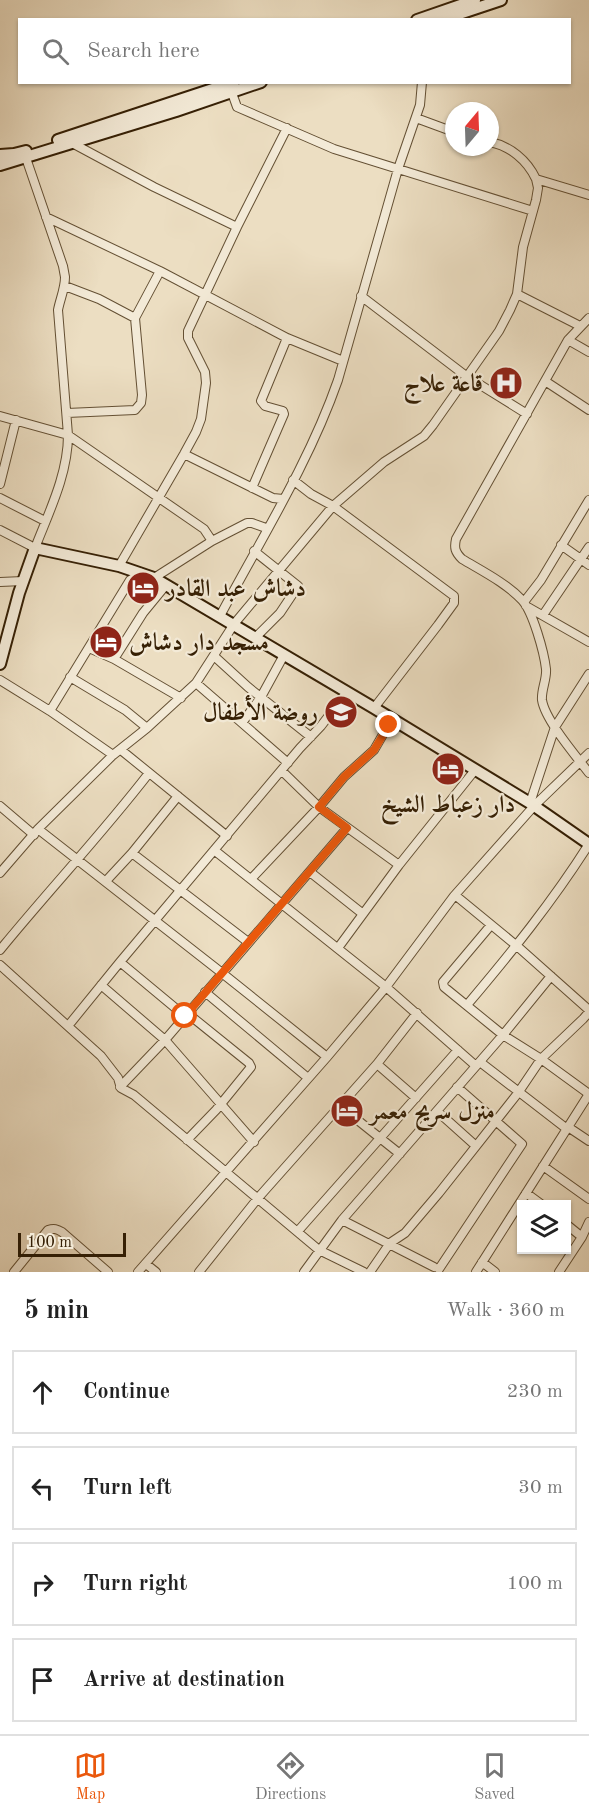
<!DOCTYPE html>
<html lang="en">
<head>
<meta charset="utf-8">
<style>
  body { margin:0; font-family:"Old Standard TT",Amiri,serif; background:#f6f6f6; color:#222 }
  .controls { position:absolute; right:18px; bottom:18px; display:grid; overflow:hidden; border-radius:0px; box-shadow:0 2px 4px #0004 }
  .controls button { width:54px; height:54px; display:grid; place-items:center; padding:0; border:0; border-bottom:2px solid #e0e0e0; background:#fff; color:#222; font:30px sans-serif }
  .compass { position:absolute; left:445px; top:102px; width:54px; height:54px; border-radius:50%; background:#fff; box-shadow:0 2px 4px #0004; rotate:19deg }
  .scale { position:absolute; left:18px; bottom:15px; width:108px; box-sizing:border-box; padding-left:6px; border:3px solid #362005; border-top:0; font-size:16px; line-height:21px; white-space:nowrap; color:#362005; -webkit-text-stroke:4px #f3ead7; paint-order:stroke }
  .stop { position:absolute; width:18px; height:18px; margin:-14px; border:4px solid #ea580c; border-radius:50%; background:#fff }
  .stop.end { background:#ea580c; border-color:#fff; box-shadow:0 2px 6px #0008 }
  .list { margin:0; padding:0; list-style:none }
  h2 { display:flex; justify-content:space-between; align-items:center; height:78px; margin:0; padding:0 24px; font-size:26px }
  h2 small { font-size:20px; font-weight:400; color:#767676 }
  .list li { display:grid; grid-template-columns:39px 1fr auto; gap:18px; align-items:center; box-sizing:border-box; height:84px; margin:0 12px 12px; padding:0 12px; border:2px solid #e0e0e0; border-radius:0px }
  .list b { display:block; font-size:22px; white-space:nowrap }
  .list em { font-size:20px; font-style:normal; color:#767676 }
  .icon { flex:none; width:33px; height:33px; fill:none; stroke:currentColor; stroke-width:2; stroke-linecap:round; stroke-linejoin:round }
  .map { position:relative; flex:none; width:589px; height:1272px; overflow:hidden }
  .search { position:absolute; background:#fff; box-shadow:0 2px 4px #0004; left:18px; right:18px; top:18px; height:66px; display:flex; align-items:center; gap:15px; box-sizing:border-box; padding:0 21px; border-radius:0px; color:#767676; font-size:22px }
  .sheet { height:462px; background:#fff }
  nav { display:flex; justify-content:space-around; align-items:center; box-sizing:border-box; height:84px; border-top:2px solid #e0e0e0; background:#fff; font-size:16px; color:#767676 }
  nav a { display:grid; justify-items:center; gap:3px }
  nav .on { color:#ea580c }
  .map>svg:first-child { display:block }
  .lines { fill:none; stroke-linecap:round; stroke-linejoin:round }
  .street-casing { stroke:#645034; stroke-width:10 }
  .secondary-casing { stroke:#362005; stroke-width:14 }
  .street { stroke:#f3ead7; stroke-width:8 }
  .secondary { stroke:#f3ead7; stroke-width:10 }
  .route { stroke:#ea580c; stroke-width:8 }
  .labels { text-anchor:middle; stroke-width:4.5; stroke-linejoin:round; paint-order:stroke }
  .poi-label { font-size:24px; font-weight:bold; fill:#362005; stroke:#f3ead7; text-anchor:start }
</style>
</head>
<body>
<div class="map">
<svg width="589" height="1272" viewBox="0 0 589 1272">
  <rect width="100%" height="100%" fill="#ecdec2"/>
  <filter id="stains"><feTurbulence type="fractalNoise" baseFrequency=".00333" numOctaves="4"/><feColorMatrix values="0 0 0 0 .2 0 0 0 0 .09 0 0 0 0 .02 0 0 0 .5 -.17"/></filter>
  <radialGradient id="worn" r=".72"><stop offset=".6" stop-color="#630" stop-opacity="0"/><stop offset="1" stop-color="#630" stop-opacity=".3"/></radialGradient>
  <g class="lines">
    <g class="street-casing">
      <path id="street" d="M232,93L237,107L334,149L533,211
        M416,118L454,132
        M490,142C510,146 527,160 536,179
        M72,143L154,187L237,227
        M46,217L160,271L287,338L343,361
        M65,286L99,299L135,318
        M517,294L580,326
        M361,296L466,376L527,414
        M589,318L568,340L456,539C454,548 455,552 462,559C482,571 506,583 522,600C533,612 544,652 546,669C547,679 541,690 542,700C545,720 576,756 589,773
        M568,340L589,352
        M545,381L589,410
        M67,413L135,410L141,403L142,395L135,318L160,271
        M0,416L68,435L204,529L212,541L154,578
        M184,454L273,498L283,499
        M293,480L311,494L333,506L454,596V603L438,625L374,708
        M0,484L16,420
        M252,488L284,414L283,411L265,406L261,401L287,338
        M0,498L45,521
        M0,530L35,548C49,512 68,474 68,435L58,310C60,299 65,289 65,277L63,266L26,158L23,153
        M212,541L247,523H252L266,528
        M561,545L589,565
        M254,551L298,586L280,613L256,637
        M119,566L184,454L196,432L201,419L206,383L205,372L188,338V331L237,227L287,128
        M0,582L23,581
        M524,602L541,580L589,500
        M526,606L589,642
        M543,615L589,547
        M220,616C261,539 309,463 338,380L398,169L420,105L422,82
        M89,648L114,659L181,698
        M214,656L248,687L311,737
        M114,659L143,613L166,585
        M70,677L125,710L147,728
        M0,680L50,711L113,755
        M196,683L288,763
        M50,711L130,580L141,573
        M242,723L261,697L284,655
        M121,750L227,836
        M282,771L319,807L399,865
        M530,803L555,727L589,674
        M0,806L34,835
        M38,829L222,973L327,1057
        M214,850L386,987L476,1066
        M132,853L248,942
        M310,872L363,914
        M0,873L38,829L113,755L147,728L196,683L234,624L333,506L384,462L424,436L433,425L499,331L510,310L517,294L523,247L536,200L538,188L536,179L589,195
        M251,879L319,807L344,777L374,750L392,719
        M106,881L132,853L178,796
        M455,895L517,946L589,1010
        M491,925L443,982L444,987L503,1035L551,976
        M338,948L399,865L475,770
        M0,950C49,890 102,834 149,773
        M120,962L185,1016
        M0,965L101,1056L118,1078L121,1088L134,1095L319,1250L364,1272
        M101,985L165,1040L254,1142
        M205,992L308,1078
        M467,1005C511,953 553,901 589,844
        M68,1026L120,962L300,748L321,726L347,692
        M480,1062L567,1129
        M377,1064L416,1098
        M120,1087L165,1040L347,828
        M340,1106L400,1154
        M437,1111L476,1146
        M568,1127L589,1141
        M187,1140L216,1110L251,1067L249,1063L187,1013
        M543,1166L589,1199
        M526,1193L541,1204
        M342,1220L434,1267
        M566,1224L582,1237
        M298,1231L458,1050
        M482,1262L495,1272
        M146,1264L156,1272
        M439,1269L522,1144L457,1087
        M14,1272L48,1230C54,1228 57,1229 62,1232L108,1272
        M138,1272L327,1057L386,987L454,896L534,806L589,753
        M199,1272L258,1198L377,1064L417,1013
        M304,1272L342,1220L503,1035L541,1059L589,1094
        M370,1272L390,1243L405,1233L439,1193L518,1093L541,1059L583,1019L589,1012
        M476,1272L589,1094
        M559,1272L582,1237L589,1222"/>
    </g>
    <g class="secondary-casing">
      <path id="secondary" d="M417,20L475,0
        M441,20L501,0
        M58,140L234,82
        M0,155L14,154L26,151
        M0,165L176,111L261,82
        M0,664L19,593L35,548L119,566L154,578L166,585L374,708L530,803L589,844"/>
    </g>
    <use href="#street" class="street"/>
    <use href="#secondary" class="secondary"/>
  </g>
  <g class="lines">
    <path class="route" d="M185,1016L347,828L319,807L344,777L374,750L389,725"/>
  </g>
  <defs>
    <g id="hospital-disc" transform="scale(1.725)"><circle r="9.5" fill="#8f2418" stroke="#f3ead7"/><path d="M-5-5h3v3.5h4V-5h3V5h-3V1.5h-4V5h-3Z" fill="#fff"/></g>
    <g id="hotel-disc" transform="scale(1.725)"><circle r="9.5" fill="#8f2418" stroke="#f3ead7"/><path d="M-6-4.5h1.5V1H6V5H4.5V3h-9V5H-6ZM-4 0a1.8 1.8 0 1 1 3.6 0ZM.5 0V-2.5h3Q6-2.5 6 0Z" fill="#fff"/></g>
    <g id="school-disc" transform="scale(1.725)"><circle r="9.5" fill="#8f2418" stroke="#f3ead7"/><path d="M0-5L7-2L0 1L-7-2ZM-4 1L0 2.5L4 1V4Q0 6-4 4Z" fill="#fff"/></g>
  </defs>
  <g fill-rule="evenodd">
    <use href="#hospital-disc" x="506" y="383"/>
    <use href="#hotel-disc" x="143" y="588"/>
    <use href="#hotel-disc" x="106" y="642"/>
    <use href="#school-disc" x="341" y="712"/>
    <use href="#hotel-disc" x="448" y="769"/>
    <use href="#hotel-disc" x="347" y="1111"/>
  </g>
  <g class="labels">
    <g class="poi-label">
      <text x="483" y="391" text-anchor="end">قاعة علاج</text>
      <text x="166" y="596">دشاش عبد القادر</text>
      <text x="129" y="650">مسجد دار دشاش</text>
      <text x="318" y="720" text-anchor="end">روضة الأطفال</text>
      <text x="448" y="812" text-anchor="middle">دار زعباط الشيخ</text>
      <text x="370" y="1119">منزل سريح معمر</text>
    </g>
  </g>
  <rect width="100%" height="100%" filter="url(#stains)"/>
  <rect width="100%" height="100%" fill="url(#worn)"/>
</svg>
<div class="controls">
<button><svg class="icon" aria-label="layers" viewBox="0 0 24 24"><path d="M12 4l9 5-9 5-9-5zM3 14l9 5 9-5"/></svg></button>
</div>
<svg class="compass" viewBox="-18 -18 36 36"><path d="M0-13l5 13h-10z" fill="#e53935"/><path d="M0 13l5-13h-10z" fill="#767676"/></svg>
<div class="scale">100 m</div>
<div class="stop" style="left:185px;top:1016px"></div>
<div class="stop end" style="left:389px;top:725px"></div>
<div class="search"><svg class="icon" aria-label="search" viewBox="0 0 24 24"><circle cx="10" cy="10" r="6"/><path d="M15 15l6 6"/></svg>Search here</div>
</div>
<section class="sheet">
<h2>5 min<small>Walk · 360 m</small></h2>
<ul class="list">
<li><svg class="icon" aria-label="ahead" viewBox="0 0 24 24"><path d="M12 20V5M6 11l6-6 6 6"/></svg><div><b>Continue</b></div><em>230 m</em></li>
<li><svg class="icon" aria-label="left" viewBox="0 0 24 24"><path d="M17 20v-9H6M10 6l-5 5 5 5"/></svg><div><b>Turn left</b></div><em>30 m</em></li>
<li><svg class="icon" aria-label="right" viewBox="0 0 24 24"><path d="M7 20v-9h11M14 6l5 5-5 5"/></svg><div><b>Turn right</b></div><em>100 m</em></li>
<li><svg class="icon" aria-label="arrive" viewBox="0 0 24 24"><path d="M6 21V4h12l-3 4 3 4H6"/></svg><div><b>Arrive at destination</b></div></li>
</ul>
</section>
<nav>
<a class="on"><svg class="icon" aria-label="map" viewBox="0 0 24 24"><path d="M3 6l6-2 6 2 6-2v14l-6 2-6-2-6 2zM9 4v14M15 6v14"/></svg>Map</a>
<a><svg class="icon" aria-label="directions" viewBox="0 0 24 24"><path d="M12 3l9 9-9 9-9-9zM9 14v-3h6M13 9l2 2-2 2"/></svg>Directions</a>
<a><svg class="icon" aria-label="saved" viewBox="0 0 24 24"><path d="M7 4h10v16l-5-4-5 4z"/></svg>Saved</a>
</nav>
</body>
</html>
